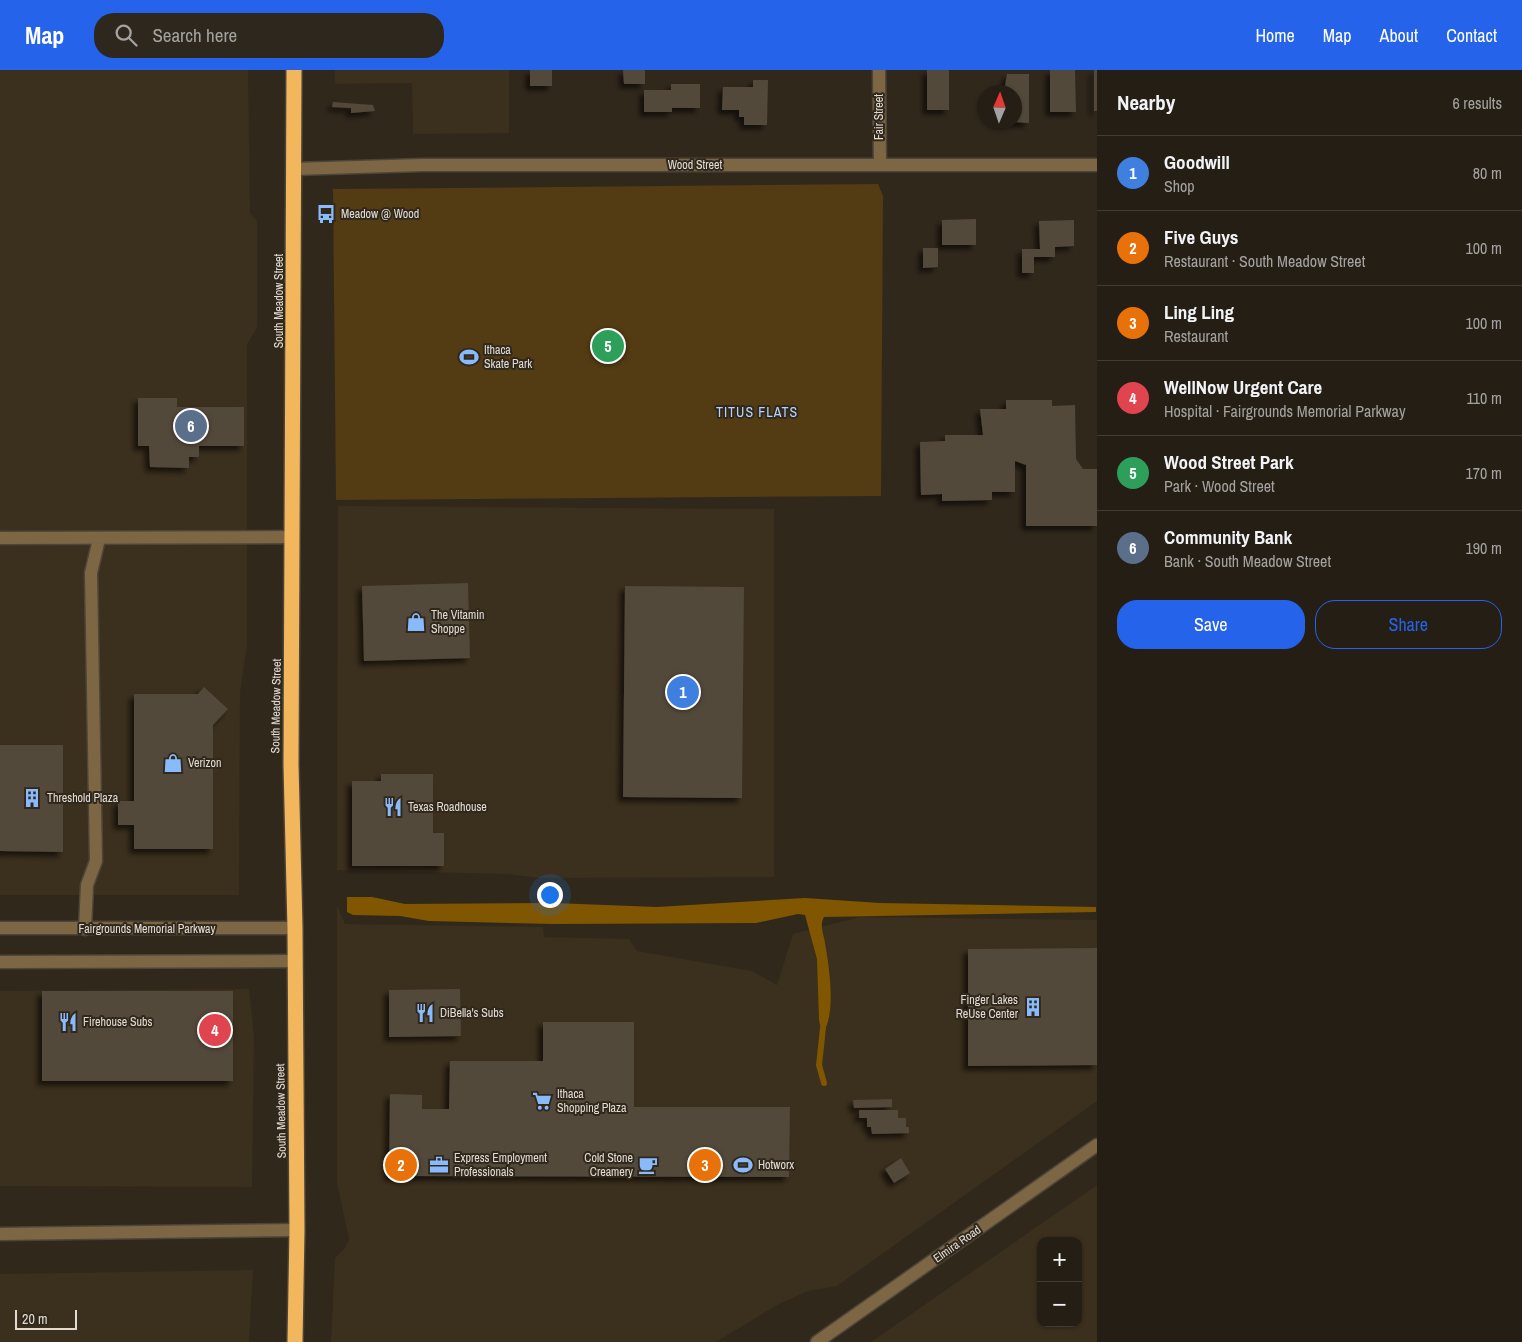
<!DOCTYPE html>
<html lang="en">
<head>
<meta charset="utf-8">
<style>
  body { margin:0; font-family:"Archivo Narrow",sans-serif; background:#2d271e; color:#f1f3f6 }
  .controls { position:absolute; right:15px; bottom:15px; display:grid; overflow:hidden; border-radius:10px; box-shadow:0 1px 4px #0004 }
  .controls button { width:45px; height:45px; display:grid; place-items:center; padding:0; border:0; border-bottom:1px solid #423c34; background:#251e15; color:#f1f3f6; font:25px sans-serif }
  .compass { position:absolute; left:977px; top:15px; width:45px; height:45px; border-radius:50%; background:#251e15; box-shadow:0 1px 4px #0004; rotate:2deg }
  .scale { position:absolute; left:15px; bottom:12px; width:62px; box-sizing:border-box; padding-left:5px; border:2px solid #e1dbd3; border-top:0; font-size:14px; line-height:18px; white-space:nowrap; color:#e1dbd3; -webkit-text-stroke:4px #31281c; paint-order:stroke }
  .you { position:absolute; left:549px; top:824px; width:18px; height:18px; margin:-12px; border:4px solid #fff; border-radius:50%; background:#1a73e8; box-shadow:0 0 0 8px #1a73e833 }
  .badge { display:grid; place-items:center; width:32px; height:32px; border-radius:50%; background:#2563eb; color:#fff; font-size:16px; font-weight:700 }
  .pin { position:absolute; translate:-50% -50%; border:2px solid #fff; box-shadow:0 1px 5px #0006 }
  .list { margin:0; padding:0; list-style:none }
  h2 { display:flex; justify-content:space-between; align-items:center; height:65px; margin:0; padding:0 20px; font-size:21px }
  h2 small { font-size:16px; font-weight:400; color:#a3a2a0 }
  .list li { display:grid; grid-template-columns:32px 1fr auto; gap:15px; align-items:center; box-sizing:border-box; height:75px; padding:0 20px; border-top:1px solid #423c34 }
  .list b { display:block; font-size:19px; white-space:nowrap }
  .list p { margin:0; font-size:16px; white-space:nowrap; color:#a3a2a0 }
  .list em { font-size:16px; font-style:normal; color:#a3a2a0 }
  .actions { display:flex; gap:10px; padding:15px 20px }
  .actions a { flex:1; padding:11px 0; border:1px solid #2563eb; border-radius:20px; text-align:center; font-size:18px; color:#2563eb }
  .actions .main { background:#2563eb; color:#fff }
  .icon { flex:none; width:28px; height:28px; fill:none; stroke:currentColor; stroke-width:2; stroke-linecap:round; stroke-linejoin:round }
  .map { position:relative; flex:none; width:1097px; height:1272px; overflow:hidden }
  header { display:flex; align-items:center; gap:30px; box-sizing:border-box; height:70px; padding:0 25px; background:#2563eb; color:#fff }
  header strong { font-size:24px }
  nav { display:flex; gap:28px; margin-inline-start:auto; font-size:18px }
  .search { width:350px; height:45px; background:#2d271e; display:flex; align-items:center; gap:12px; box-sizing:border-box; padding:0 18px; border-radius:20px; color:#a3a2a0; font-size:19px }
  main { display:flex }
  aside { flex:1; background:#251e15 }
  .map>svg:first-child { display:block }
  .built { fill:#3b2f1d; fill-rule:evenodd }
  .green { fill:#533b13 }
  .water { fill:#805601 }
  .lines { fill:none; stroke-linecap:round; stroke-linejoin:round }
  .stream { stroke:#805601; stroke-width:6 }
  .building { fill:#52483b; filter:url(#shadow) }
  .minor-casing { stroke:#4d4539; stroke-width:15 }
  .highway-casing { stroke:#4d4539; stroke-width:18 }
  .minor { stroke:#7d6644; stroke-width:12 }
  .highway { stroke:#f2b65c; stroke-width:15 }
  .labels { text-anchor:middle; stroke-width:4; stroke-linejoin:round; paint-order:stroke }
  .street-label { font-size:12px; fill:#e1dbd3; stroke:#31281c }
  .poi-label { font-size:12px; fill:#e1dbd3; stroke:#31281c; text-anchor:start }
  .neighbourhood-label { font-size:14px; letter-spacing:1px; fill:#b8d3f9; stroke:#31281c }
</style>
</head>
<body>
<header>
<strong>Map</strong>
<div class="search"><svg class="icon" aria-label="search" viewBox="0 0 24 24"><circle cx="10" cy="10" r="6"/><path d="M15 15l6 6"/></svg>Search here</div>
<nav><a>Home</a><a>Map</a><a>About</a><a>Contact</a></nav>
</header>
<main>
<div class="map">
<svg width="1097" height="1272" viewBox="0 0 1097 1272">
  <defs>
    <filter id="shadow"><feDropShadow dx="-4.5" dy="4.5" stdDeviation="2.5" flood-color="#0009"/></filter>
  </defs>
  <rect width="100%" height="100%" fill="#31281c"/>
  <path class="built" d="M0,0H248L250,143L257,151V257L247,275V575L240,623L239,825H0Z
    M335,0H509V63L413,64L412,13L335,14Z
    M338,436L774,439V807L540,808L508,804L337,800Z
    M337,835L345,854L543,857L544,867L629,869L637,881L752,901L777,915L793,864L860,847L1097,850V1031L837,1216L808,1221L777,1235L716,1272H331L335,1188L345,1178L349,1169L337,1113Z
    M249,919L254,966L252,1117L0,1116V921Z
    M1097,1115V1272H871ZM1041,1171H1078V1253H1041Z
    M253,1200L249,1272H0V1204Z"/>
  <path class="green" d="M878,114L883,126L881,426L336,430L333,119Z"/>
  <path class="water" d="M347,827H372L405,834L554,833L657,837L805,828L880,833L1096,837V842L824,847C819,856 824,864 825,873C829,895 837,946 822,964L819,950L817,889L805,845L798,844L756,853L553,854L429,851L400,846L353,845L347,842Z"/>
  <g class="lines">
    <path class="stream" d="M823,958L819,995L824,1013"/>
  </g>
  <path class="building" d="M530,0H552V16H530Z
    M623,0H645V14H624Z
    M927,0H949V40H927Z
    M1050,0H1075L1076,42H1050Z
    M1094,0H1097V41H1094Z
    M1007,4H1029V53L1014,52V22H1004Z
    M753,10H768L767,55H744V47H739V40H722L723,17H753Z
    M671,14H700V38H672V42H644V20H671Z
    M333,32L373,35L375,41L351,43V38L332,37Z
    M976,149V175H942V150Z
    M1074,150V176L1055,177V187H1034V203H1022V179H1040L1039,151Z
    M923,178H938V197L923,198Z
    M138,328H177V337H244V376H199V387H189V398L150,397L149,376H138Z
    M1006,330H1052V336L1075,335L1076,389L1083,399H1097V456H1026V395L1015,391V422H992V430L942,431V424L921,425L920,372L945,371V365H983L980,339H1006Z
    M468,513L470,588L364,591L362,516Z
    M625,516L744,517L742,728L623,727Z
    M204,617L228,639L213,655V779H134V755H118V731H134V624H198Z
    M0,675H63V782L0,781Z
    M381,704H433V763H444V796H352V711H381Z
    M1097,878V995L968,996V879Z
    M460,919L461,966L389,967V920Z
    M42,921H233V1011H42Z
    M543,952H634V1037H790L789,1107L389,1106L390,1024L422,1025V1039H449L450,991H543Z
    M892,1029V1037L854,1038L853,1030Z
    M859,1040H898V1048H906V1057H909V1063L872,1064L871,1057H867V1048H859Z
    M901,1088L910,1103L894,1113L885,1099Z"/>
  <g class="lines">
    <g class="minor-casing">
      <path id="minor" d="M879,0L880,94
        M294,99L422,95H1097
        M0,468L293,467
        M0,858H295
        M85,859L87,815L96,791L91,503L99,469
        M0,892L294,891
        M0,1164L297,1160
        M817,1272L1097,1075"/>
    </g>
    <g class="highway-casing">
      <path id="highway" d="M294,0L291,695L295,858L297,1160L295,1272"/>
    </g>
    <use href="#minor" class="minor"/>
    <use href="#highway" class="highway"/>
  </g>
  <defs>
    <g id="bus-bare" transform="scale(1.5)"><path d="M-5-6H5V4H4V6H2V4H-2V6H-4V4H-5ZM-3.5-4V0h7V-4ZM-3.5 1.2v1.5H-2V1.2ZM2 1.2v1.5H3.5V1.2Z" fill="#89bafc" stroke="#31281c" stroke-width="2.5" paint-order="stroke"/></g>
    <g id="stadium-bare" transform="scale(1.5)"><path d="M0-5a6.5 5 0 1 0 0 10a6.5 5 0 1 0 0-10ZM-3.5-1.8h7v3.6h-7Z" fill="#89bafc" stroke="#31281c" stroke-width="2.5" paint-order="stroke"/></g>
    <g id="shop-bare" transform="scale(1.5)"><path d="M-5-2.5h2.3a2.7 3.5 0 0 1 5.4 0H5L5.5 6h-11ZM-1.5-2.5h3a1.5 2.3 0 0 0-3 0Z" fill="#89bafc" stroke="#31281c" stroke-width="2.5" paint-order="stroke"/></g>
    <g id="building-bare" transform="scale(1.5)"><path d="M-4-6H4V6H1V3H-1V6H-4ZM-2.5-4.3h1.7v1.8h-1.7ZM.8-4.3h1.7v1.8H.8ZM-2.5-1h1.7V.8h-1.7ZM.8-1h1.7V.8H.8Z" fill="#89bafc" stroke="#31281c" stroke-width="2.5" paint-order="stroke"/></g>
    <g id="restaurant-bare" transform="scale(1.5)"><path d="M-5-6h1v4h1v-4h1v4h1v-4h1v5L-1.5 .5V6h-2V.5L-5-1ZM5-6V6H3V1.5H1.5Q1.5-4 5-6Z" fill="#89bafc" stroke="#31281c" stroke-width="2.5" paint-order="stroke"/></g>
    <g id="supermarket-bare" transform="scale(1.5)"><path d="M-6-5.5h2.5l.6 2H6L4.5 2H-2.5L-4.4-4H-6ZM-1.5 3.2a1.3 1.3 0 1 0 .1 0ZM3 3.2a1.3 1.3 0 1 0 .1 0Z" fill="#89bafc" stroke="#31281c" stroke-width="2.5" paint-order="stroke"/></g>
    <g id="office-bare" transform="scale(1.5)"><path d="M-6-3h4V-5.5h4V-3h4V5H-6ZM-1-4.5V-3h2v-1.5ZM-6 0V1H6V0Z" fill="#89bafc" stroke="#31281c" stroke-width="2.5" paint-order="stroke"/></g>
    <g id="cafe-bare" transform="scale(1.5)"><path d="M-5.5-4.5H6V0H3Q3 3.5 0 3.5H-2.5Q-5.5 3.5-5.5 0ZM3-3.2v2h1.7v-2ZM-6 4.5H4V6H-6Z" fill="#89bafc" stroke="#31281c" stroke-width="2.5" paint-order="stroke"/></g>
  </defs>
  <g fill-rule="evenodd">
    <use href="#bus-bare" x="326" y="144"/>
    <use href="#stadium-bare" x="469" y="287"/>
    <use href="#shop-bare" x="416" y="552"/>
    <use href="#shop-bare" x="173" y="693"/>
    <use href="#building-bare" x="32" y="728"/>
    <use href="#restaurant-bare" x="393" y="737"/>
    <use href="#building-bare" x="1033" y="937"/>
    <use href="#restaurant-bare" x="425" y="943"/>
    <use href="#restaurant-bare" x="68" y="952"/>
    <use href="#supermarket-bare" x="542" y="1031"/>
    <use href="#office-bare" x="439" y="1095"/>
    <use href="#cafe-bare" x="648" y="1095"/>
    <use href="#stadium-bare" x="743" y="1095"/>
  </g>
  <g class="labels">
    <g class="street-label">
      <text transform="translate(879 47) rotate(-90)" y="4">Fair Street</text>
      <text x="695" y="99">Wood Street</text>
      <text transform="translate(279 231) rotate(-90)" y="4">South Meadow Street</text>
      <text transform="translate(276 636) rotate(-89)" y="4">South Meadow Street</text>
      <text x="147" y="863">Fairgrounds Memorial Parkway</text>
      <text transform="translate(281 1041) rotate(-91)" y="4">South Meadow Street</text>
      <text transform="translate(957 1174) rotate(-35)" y="4">Elmira Road</text>
    </g>
    <g class="poi-label">
      <text x="341" y="148">Meadow @ Wood</text>
      <text x="484" y="284">Ithaca<tspan x="484" dy="14">Skate Park</tspan></text>
      <text x="431" y="549">The Vitamin<tspan x="431" dy="14">Shoppe</tspan></text>
      <text x="188" y="697">Verizon</text>
      <text x="47" y="732">Threshold Plaza</text>
      <text x="408" y="741">Texas Roadhouse</text>
      <text x="1018" y="934" text-anchor="end">Finger Lakes<tspan x="1018" dy="14">ReUse Center</tspan></text>
      <text x="440" y="947">DiBella's Subs</text>
      <text x="83" y="956">Firehouse Subs</text>
      <text x="557" y="1028">Ithaca<tspan x="557" dy="14">Shopping Plaza</tspan></text>
      <text x="454" y="1092">Express Employment<tspan x="454" dy="14">Professionals</tspan></text>
      <text x="633" y="1092" text-anchor="end">Cold Stone<tspan x="633" dy="14">Creamery</tspan></text>
      <text x="758" y="1099">Hotworx</text>
    </g>
    <g class="neighbourhood-label">
      <text x="757" y="347">TITUS FLATS</text>
    </g>
  </g>
</svg>
<div class="controls">
<button>+</button>
<button>−</button>
</div>
<svg class="compass" viewBox="-18 -18 36 36"><path d="M0-13l5 13h-10z" fill="#e53935"/><path d="M0 13l5-13h-10z" fill="#a3a2a0"/></svg>
<div class="scale">20 m</div>
<div class="you"></div>
<div class="pin badge" style="left:683px;top:622px;background:#3f7fe0">1</div>
<div class="pin badge" style="left:401px;top:1095px;background:#e8710a">2</div>
<div class="pin badge" style="left:705px;top:1095px;background:#e8710a">3</div>
<div class="pin badge" style="left:215px;top:960px;background:#e0444e">4</div>
<div class="pin badge" style="left:608px;top:276px;background:#2e9e5b">5</div>
<div class="pin badge" style="left:191px;top:356px;background:#5c6f8a">6</div>
</div>
<aside>
<h2>Nearby<small>6 results</small></h2>
<ul class="list">
<li><span class="badge" style="background:#3f7fe0">1</span><div><b>Goodwill</b><p>Shop</p></div><em>80 m</em></li>
<li><span class="badge" style="background:#e8710a">2</span><div><b>Five Guys</b><p>Restaurant · South Meadow Street</p></div><em>100 m</em></li>
<li><span class="badge" style="background:#e8710a">3</span><div><b>Ling Ling</b><p>Restaurant</p></div><em>100 m</em></li>
<li><span class="badge" style="background:#e0444e">4</span><div><b>WellNow Urgent Care</b><p>Hospital · Fairgrounds Memorial Parkway</p></div><em>110 m</em></li>
<li><span class="badge" style="background:#2e9e5b">5</span><div><b>Wood Street Park</b><p>Park · Wood Street</p></div><em>170 m</em></li>
<li><span class="badge" style="background:#5c6f8a">6</span><div><b>Community Bank</b><p>Bank · South Meadow Street</p></div><em>190 m</em></li>
</ul>
<div class="actions"><a class="main">Save</a><a>Share</a></div>
</aside>
</main>
</body>
</html>
